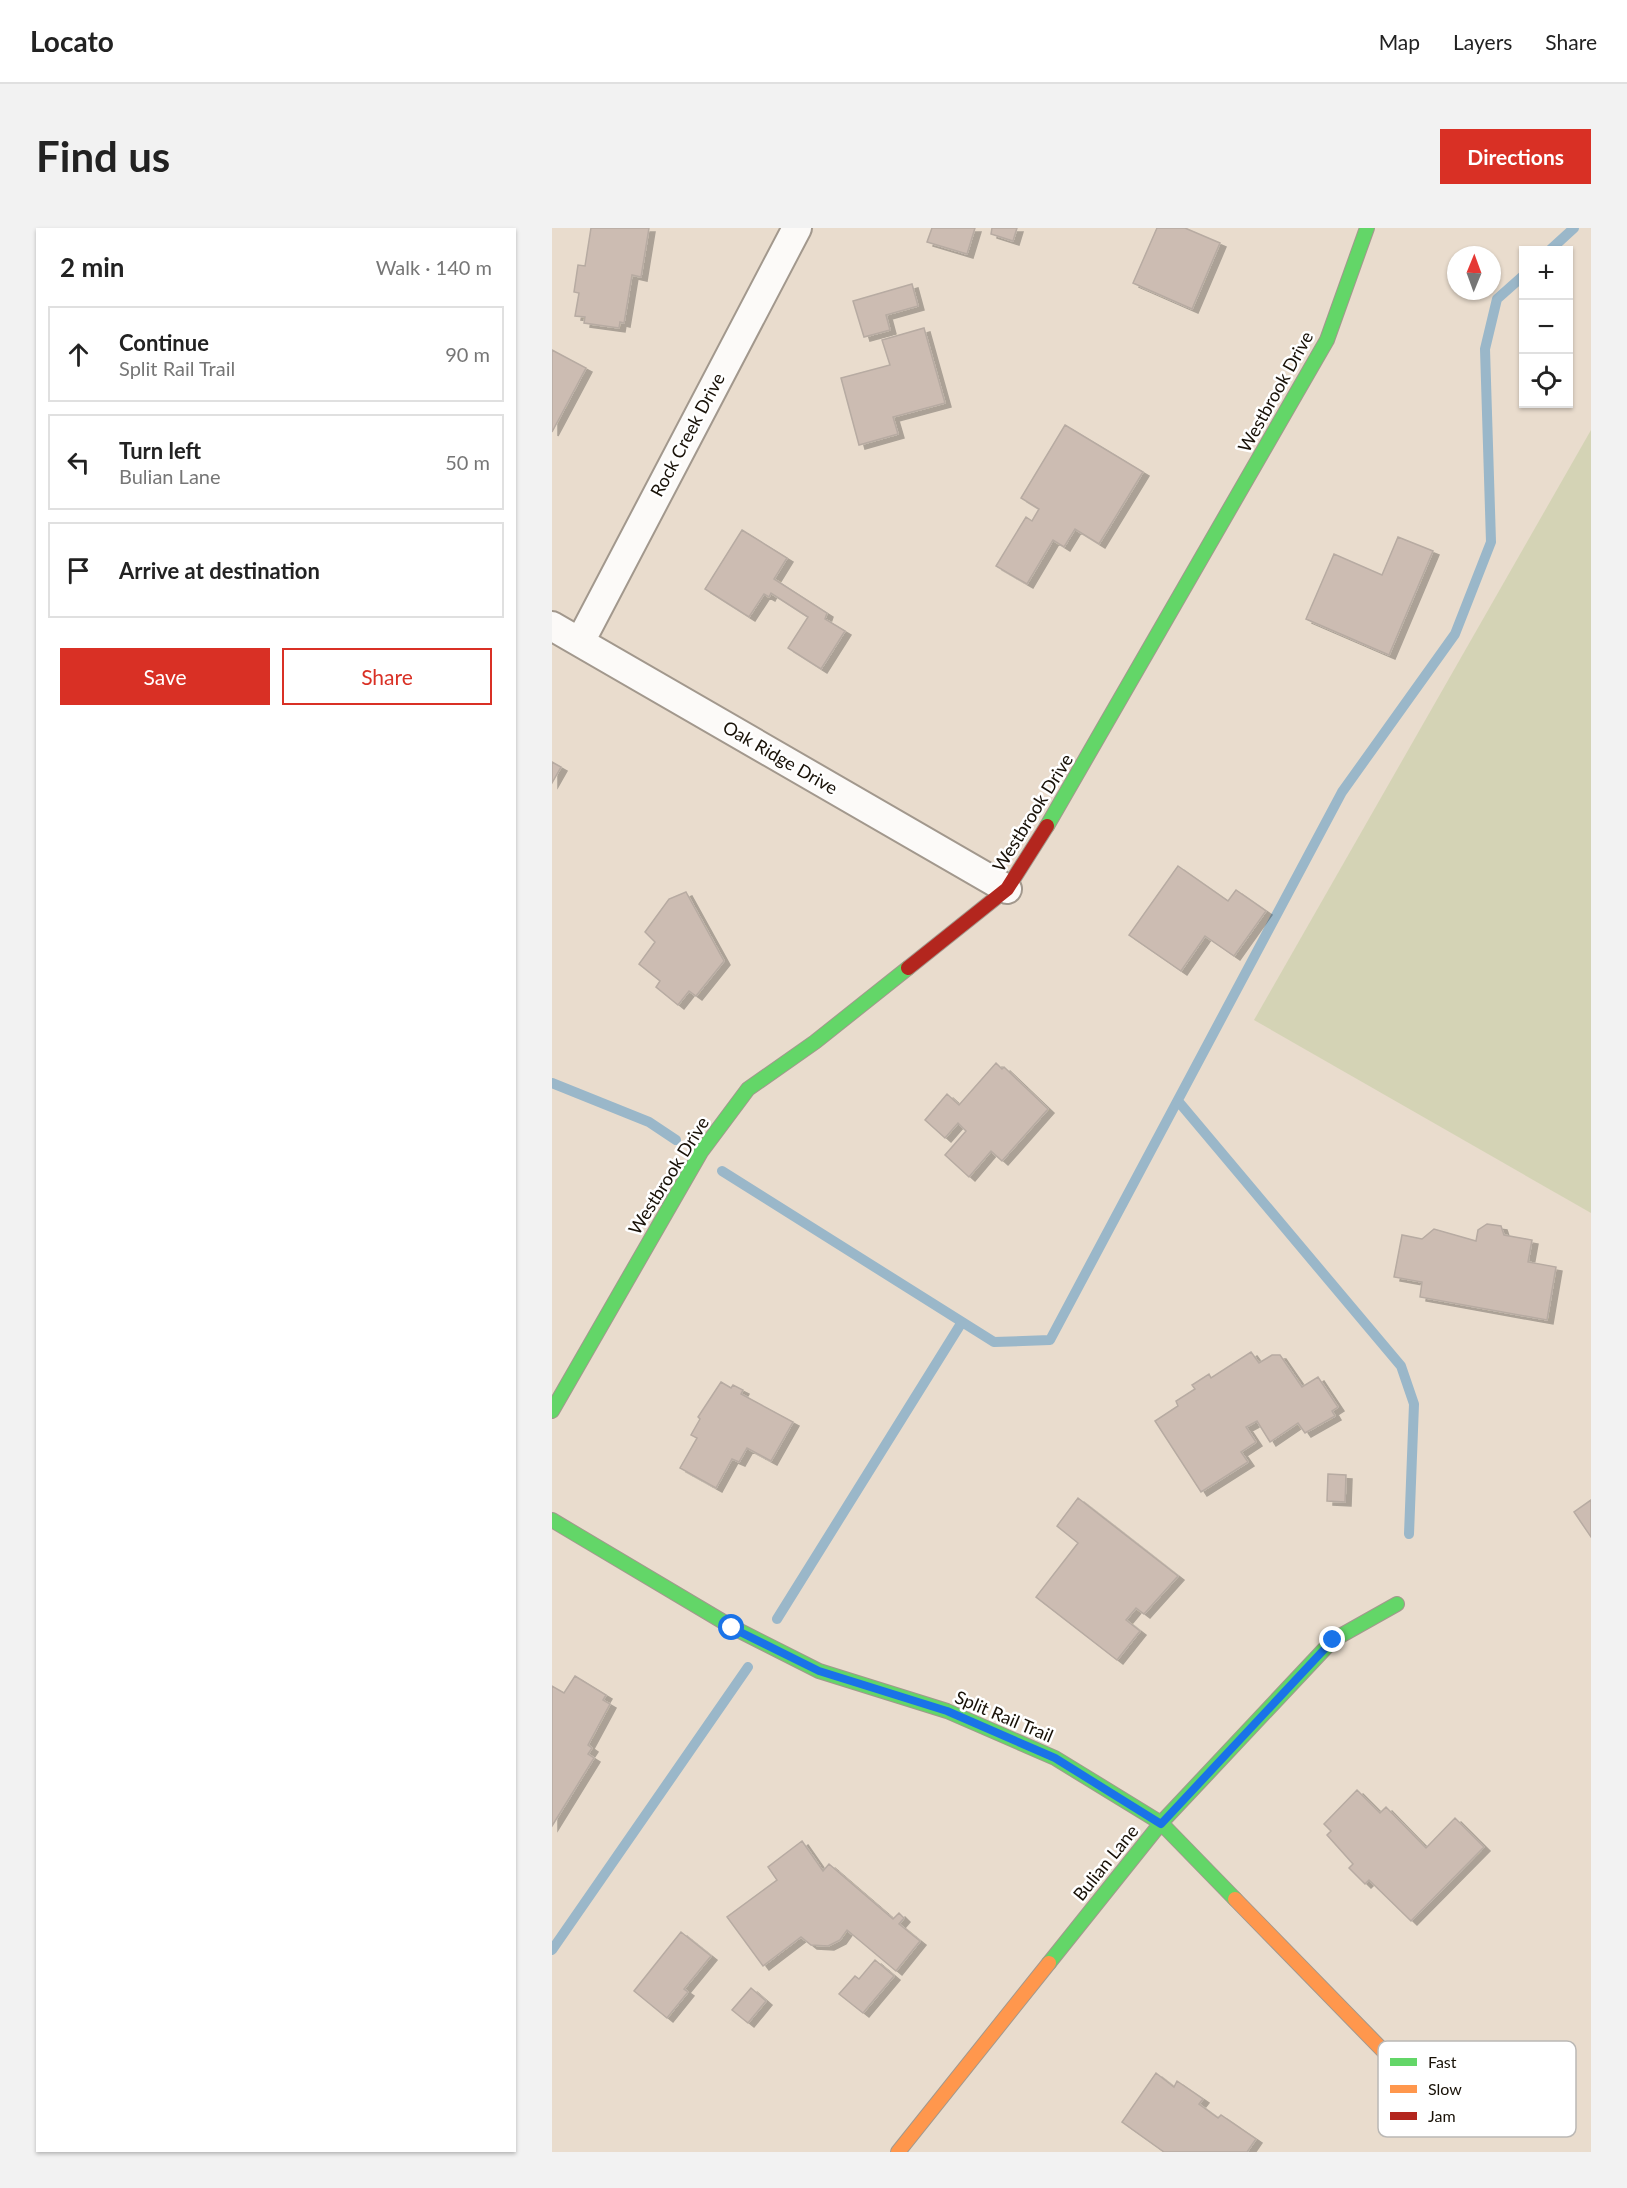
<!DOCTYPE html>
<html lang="en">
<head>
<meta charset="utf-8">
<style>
  body { margin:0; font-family:Lato,sans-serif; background:#f2f2f2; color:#222 }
  .controls { position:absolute; right:18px; top:18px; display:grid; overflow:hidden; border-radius:0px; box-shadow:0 2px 4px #0004 }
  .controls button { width:54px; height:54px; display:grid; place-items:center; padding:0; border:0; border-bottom:2px solid #e0e0e0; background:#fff; color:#222; font:30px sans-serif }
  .compass { position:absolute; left:895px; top:18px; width:54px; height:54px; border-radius:50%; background:#fff; box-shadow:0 2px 4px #0004; rotate:1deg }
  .stop { position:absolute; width:18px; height:18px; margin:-14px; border:4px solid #1a73e8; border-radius:50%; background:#fff }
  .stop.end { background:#1a73e8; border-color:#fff; box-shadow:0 2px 6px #0008 }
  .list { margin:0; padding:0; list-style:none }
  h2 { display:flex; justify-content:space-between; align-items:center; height:78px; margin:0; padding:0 24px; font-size:26px }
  h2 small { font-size:20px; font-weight:400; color:#767676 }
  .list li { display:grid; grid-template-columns:39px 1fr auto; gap:18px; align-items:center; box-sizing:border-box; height:96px; margin:0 12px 12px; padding:0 12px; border:2px solid #e0e0e0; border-radius:0px }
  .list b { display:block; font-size:22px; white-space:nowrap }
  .list p { margin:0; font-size:20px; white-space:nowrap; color:#767676 }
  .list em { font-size:20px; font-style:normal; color:#767676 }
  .actions { display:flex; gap:12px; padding:18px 24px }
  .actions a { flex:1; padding:14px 0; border:2px solid #d93025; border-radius:0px; text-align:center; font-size:21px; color:#d93025 }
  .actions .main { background:#d93025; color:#fff }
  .icon { flex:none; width:33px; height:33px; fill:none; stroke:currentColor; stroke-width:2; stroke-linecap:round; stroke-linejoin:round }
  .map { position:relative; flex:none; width:1039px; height:1924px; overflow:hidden; border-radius:0px }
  header { display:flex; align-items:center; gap:36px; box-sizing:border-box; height:84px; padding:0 30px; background:#fff; border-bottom:2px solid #e0e0e0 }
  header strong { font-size:28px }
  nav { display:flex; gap:33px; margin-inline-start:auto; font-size:21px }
  .intro { display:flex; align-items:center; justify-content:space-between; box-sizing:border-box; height:144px; padding:0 36px }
  h1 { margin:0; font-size:42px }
  .button { padding:15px 27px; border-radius:0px; background:#d93025; color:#fff; font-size:21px; font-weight:700 }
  main { display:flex; gap:36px; padding:0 36px }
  aside { flex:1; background:#fff; border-radius:0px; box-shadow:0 2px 4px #0004 }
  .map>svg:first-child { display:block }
  .green { fill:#d4d3b5 }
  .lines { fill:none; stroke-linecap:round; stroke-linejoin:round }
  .stream { stroke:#9ab7c9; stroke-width:10 }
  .building { fill:#ccbcb2; stroke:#b7aba2; stroke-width:1.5; filter:url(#shadow) }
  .street-casing { stroke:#a2988d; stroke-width:32 }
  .fast-casing { stroke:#a2988d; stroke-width:16 }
  .slow-casing { stroke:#a2988d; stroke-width:16 }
  .jam-casing { stroke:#a2988d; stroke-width:16 }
  .street { stroke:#fcfaf8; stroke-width:28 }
  .fast { stroke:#63d668; stroke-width:14 }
  .slow { stroke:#ff974d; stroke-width:14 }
  .jam { stroke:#b3261e; stroke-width:14 }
  .route { stroke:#1a73e8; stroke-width:8 }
  .labels { text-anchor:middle; stroke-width:5; stroke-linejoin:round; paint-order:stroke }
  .street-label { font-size:18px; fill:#181107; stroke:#fff }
  .key { fill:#fff; stroke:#bab8b5; stroke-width:1.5 }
  .key-label { font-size:16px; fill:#181107 }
</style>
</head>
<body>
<header>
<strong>Locato</strong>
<nav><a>Map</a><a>Layers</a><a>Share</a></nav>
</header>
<div class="intro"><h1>Find us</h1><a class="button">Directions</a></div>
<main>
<aside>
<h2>2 min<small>Walk · 140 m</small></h2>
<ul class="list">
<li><svg class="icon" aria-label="ahead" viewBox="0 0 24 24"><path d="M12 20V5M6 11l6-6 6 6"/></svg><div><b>Continue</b><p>Split Rail Trail</p></div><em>90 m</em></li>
<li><svg class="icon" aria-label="left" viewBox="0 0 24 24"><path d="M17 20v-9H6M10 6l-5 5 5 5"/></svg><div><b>Turn left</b><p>Bulian Lane</p></div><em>50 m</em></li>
<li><svg class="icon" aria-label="arrive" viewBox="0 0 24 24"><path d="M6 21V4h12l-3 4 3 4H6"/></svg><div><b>Arrive at destination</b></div></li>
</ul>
<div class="actions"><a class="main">Save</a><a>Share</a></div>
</aside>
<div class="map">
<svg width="1039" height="1924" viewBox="0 0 1039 1924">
  <defs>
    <filter id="shadow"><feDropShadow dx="6" dy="4" stdDeviation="0" flood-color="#0004"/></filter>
  </defs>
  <rect width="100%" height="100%" fill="#e9dccd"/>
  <path class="green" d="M1039,202V985L702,792Z"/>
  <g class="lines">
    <path class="stream" d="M998,22L1022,0
      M0,855L97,894L124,912
      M626,873L849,1138L862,1176L857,1306
      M170,943L442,1114L498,1112L790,564L903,406L939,314L933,121L945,71L972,47
      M225,1391L410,1094
      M0,1722L196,1439"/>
  </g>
  <path class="building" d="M39,0H97L89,49L80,47L72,95L68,94L67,100L32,95L33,89L23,88L27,65L22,64L26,37L33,38Z
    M380,0H423L415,26L375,14Z
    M440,0H465L461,13L439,6Z
    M605,0H633L668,15L640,81L581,55Z
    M360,56L366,78L334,87L338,102L312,109L301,73Z
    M372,100L393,175L341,189L346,206L307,217L289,150L338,137L330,112Z
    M0,122L34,140L0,204Z
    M513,197L591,244L547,316L523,301L512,319L501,312L475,356L444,338L474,289L480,293L487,281L469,270Z
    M190,302L235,330L222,351L275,385L273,391L293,403L269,441L236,420L256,389L219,365L217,369L212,366L197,389L153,361Z
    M846,309L881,323L837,427L754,391L782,326L830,347Z
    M0,534L9,539L0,555Z
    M626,638L676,673L684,662L714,683L682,728L653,708L629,743L577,707Z
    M134,664L172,733L144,768L137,763L126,777L104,759L108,753L87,736L103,714L93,704L117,671Z
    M444,835L450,841L452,839L496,881L450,933L439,923L417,949L393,927L414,903L406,895L393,910L373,892L395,866L407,877Z
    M935,996L949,998L952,1007L980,1012L976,1034L1004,1039L995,1092L868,1069L870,1054L842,1049L850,1007L870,1011L882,1001L924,1013L926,1002Z
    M699,1124L707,1135L720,1127H728L750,1159L766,1149L786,1179L780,1183L783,1188L753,1205L746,1195L718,1214L705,1193L694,1199L704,1214L689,1224L696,1234L649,1264L603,1193L626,1178L624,1173L643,1161L640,1157L657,1146L659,1150Z
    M169,1154L179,1160L181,1157L191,1162L189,1166L241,1194L219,1233L195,1220L187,1234L180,1231L164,1260L128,1240L145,1210L139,1207L148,1191L146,1189Z
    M776,1246L794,1247L793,1274L775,1273Z
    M526,1270L626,1348L592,1386L584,1380L574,1392L588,1403L565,1432L484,1369L526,1315L505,1298Z
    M1039,1272V1309L1022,1284Z
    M23,1448L54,1467L51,1472L58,1476L36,1517L40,1520L36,1526L42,1530L0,1598V1458L12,1465Z
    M805,1562L828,1585L834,1579L874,1620L903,1590L932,1619L859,1693L817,1652L813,1656L797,1640L801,1636L775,1607L779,1603L772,1596Z
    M250,1613L271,1643L277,1636L341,1691L347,1685L352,1690L347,1696L368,1713L344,1743L295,1702L288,1712L276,1718L259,1717L249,1709L211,1738L175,1689L225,1652L216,1639Z
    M129,1704L159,1728L132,1761L136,1764L115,1790L82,1763Z
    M323,1732L342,1748L311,1785L287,1766L303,1748L307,1751Z
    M199,1760L214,1773L196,1795L180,1782Z
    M604,1845L622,1859L625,1853L651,1871L647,1876L666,1890L669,1887L704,1911L695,1924H612L570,1894Z"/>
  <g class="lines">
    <g class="street-casing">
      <path id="street" d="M0,398L455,661
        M28,414L245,0"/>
    </g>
    <g class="fast-casing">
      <path id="fast" d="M495,598L775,112L815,0
        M0,1183L149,924L196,861L263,814L356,740
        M0,1292L180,1399L267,1443L395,1483L503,1530L609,1595L683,1671
        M497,1735L609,1595L781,1412L845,1376"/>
    </g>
    <g class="slow-casing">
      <path id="slow" d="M683,1671L849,1841
        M346,1924L497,1735"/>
    </g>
    <g class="jam-casing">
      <path id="jam" d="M356,740L455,661L495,598"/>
    </g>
    <use href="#street" class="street"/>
    <use href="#fast" class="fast"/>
    <use href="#slow" class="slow"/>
    <use href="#jam" class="jam"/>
  </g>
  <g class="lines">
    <path class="route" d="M180,1400L267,1443L395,1483L503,1530L609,1596L781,1412"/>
  </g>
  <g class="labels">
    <g class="street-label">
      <text transform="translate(724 164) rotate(-61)" y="6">Westbrook Drive</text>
      <text transform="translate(136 207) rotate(-62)" y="6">Rock Creek Drive</text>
      <text transform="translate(228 530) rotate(30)" y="6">Oak Ridge Drive</text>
      <text transform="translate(481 585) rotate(-58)" y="6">Westbrook Drive</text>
      <text transform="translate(117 948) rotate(-58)" y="6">Westbrook Drive</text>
      <text transform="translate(452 1489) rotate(23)" y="6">Split Rail Trail</text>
      <text transform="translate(554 1635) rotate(-51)" y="6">Bulian Lane</text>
    </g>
  </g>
  <rect x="826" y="1813" width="198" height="96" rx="9" class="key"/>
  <rect x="838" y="1830" width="27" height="8" fill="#63d668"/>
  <rect x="838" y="1857" width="27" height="8" fill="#ff974d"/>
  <rect x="838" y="1884" width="27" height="8" fill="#b3261e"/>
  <g class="key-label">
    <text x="876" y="1840">Fast</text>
    <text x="876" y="1867">Slow</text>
    <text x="876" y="1894">Jam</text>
  </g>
</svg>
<div class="controls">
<button>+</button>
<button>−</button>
<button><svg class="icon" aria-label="locate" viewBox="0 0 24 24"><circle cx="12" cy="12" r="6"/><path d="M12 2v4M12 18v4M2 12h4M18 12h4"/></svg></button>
</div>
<svg class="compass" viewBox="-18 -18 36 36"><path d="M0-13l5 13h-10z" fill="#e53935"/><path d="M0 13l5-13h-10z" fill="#767676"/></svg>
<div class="stop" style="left:180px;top:1400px"></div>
<div class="stop end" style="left:781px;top:1412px"></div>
</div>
</main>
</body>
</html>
